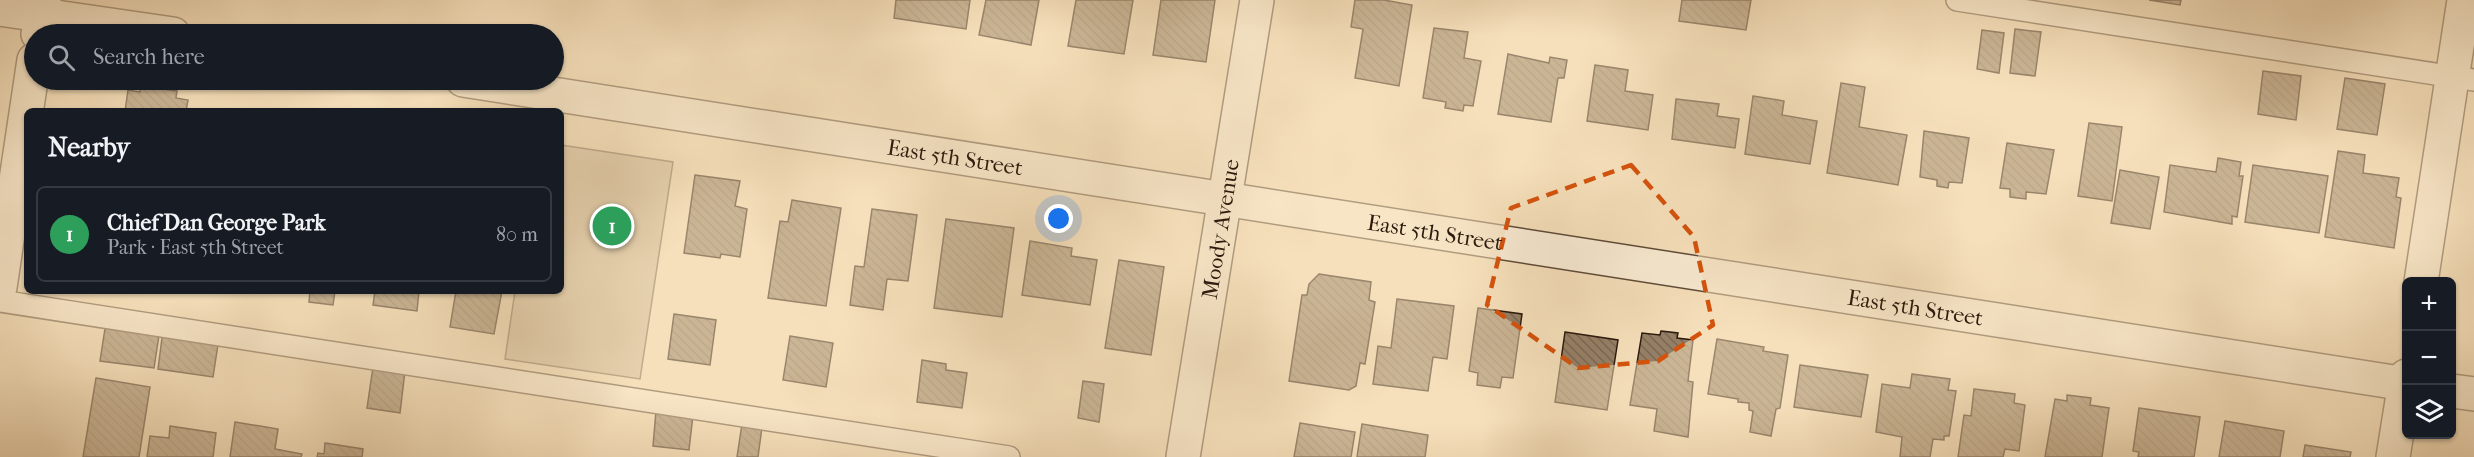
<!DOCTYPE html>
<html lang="en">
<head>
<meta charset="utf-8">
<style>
  body { margin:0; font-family:"IM FELL French Canon",serif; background:#20242c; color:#f1f3f6 }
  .controls { position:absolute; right:18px; bottom:18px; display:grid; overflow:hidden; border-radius:9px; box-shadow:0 2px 4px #0004 }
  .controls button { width:54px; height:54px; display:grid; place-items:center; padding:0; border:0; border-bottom:2px solid #363941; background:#171b24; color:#f1f3f6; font:30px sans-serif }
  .you { position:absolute; left:1059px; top:219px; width:21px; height:21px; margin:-15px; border:4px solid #fff; border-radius:50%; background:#1a73e8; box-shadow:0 0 0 9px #1a73e833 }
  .badge { display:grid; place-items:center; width:39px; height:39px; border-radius:50%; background:#0f766e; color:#fff; font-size:20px; font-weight:700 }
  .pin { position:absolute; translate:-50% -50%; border:3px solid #fff; box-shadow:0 2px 6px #0006 }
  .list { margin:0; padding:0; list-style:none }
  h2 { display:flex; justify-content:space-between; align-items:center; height:78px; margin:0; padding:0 24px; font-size:26px }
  h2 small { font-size:20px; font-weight:400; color:#9ea1a6 }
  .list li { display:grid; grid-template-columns:39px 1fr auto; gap:18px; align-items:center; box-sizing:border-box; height:96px; margin:0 12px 12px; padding:0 12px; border:2px solid #363941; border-radius:9px }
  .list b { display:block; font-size:22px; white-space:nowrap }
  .list p { margin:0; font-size:20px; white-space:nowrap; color:#9ea1a6 }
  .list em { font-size:20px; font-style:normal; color:#9ea1a6 }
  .icon { flex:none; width:33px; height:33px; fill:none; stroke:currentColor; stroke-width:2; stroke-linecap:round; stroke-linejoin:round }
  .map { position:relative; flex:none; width:2474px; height:457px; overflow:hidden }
  .search { position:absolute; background:#171b24; box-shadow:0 2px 4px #0004; left:24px; top:24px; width:540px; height:66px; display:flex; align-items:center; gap:15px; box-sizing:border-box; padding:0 21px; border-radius:33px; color:#9ea1a6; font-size:22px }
  .panel { position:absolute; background:#171b24; box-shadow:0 2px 4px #0004; left:24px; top:108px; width:540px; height:186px; border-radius:9px }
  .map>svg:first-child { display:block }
  .park { fill:#d3be9d; stroke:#7f6c55; stroke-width:1.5 }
  .building { fill:url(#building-back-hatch); stroke:#2b190d; stroke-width:1.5 }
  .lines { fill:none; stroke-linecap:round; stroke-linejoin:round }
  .service-casing { stroke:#5e4b38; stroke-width:24 }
  .minor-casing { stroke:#5e4b38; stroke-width:36 }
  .tertiary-casing { stroke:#5e4b38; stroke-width:36 }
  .service { stroke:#f9ebd3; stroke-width:21 }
  .minor { stroke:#f9ebd3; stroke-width:33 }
  .tertiary { stroke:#f9ebd3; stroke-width:33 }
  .marked { fill:none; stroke:#d5530c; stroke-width:4.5; stroke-dasharray:12 8; stroke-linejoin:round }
  .labels { text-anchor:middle; stroke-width:4.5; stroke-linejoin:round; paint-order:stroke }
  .street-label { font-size:22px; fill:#2b190d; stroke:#f9ebd3 }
</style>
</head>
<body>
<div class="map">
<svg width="2474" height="457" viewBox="0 0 2474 457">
  <defs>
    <pattern id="building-back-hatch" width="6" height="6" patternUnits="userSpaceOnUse" patternTransform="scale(1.5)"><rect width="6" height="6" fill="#958067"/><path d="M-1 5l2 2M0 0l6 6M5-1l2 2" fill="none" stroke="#7a6853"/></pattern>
  </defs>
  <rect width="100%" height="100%" fill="#f6e0bb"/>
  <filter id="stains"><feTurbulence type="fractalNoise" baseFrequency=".00333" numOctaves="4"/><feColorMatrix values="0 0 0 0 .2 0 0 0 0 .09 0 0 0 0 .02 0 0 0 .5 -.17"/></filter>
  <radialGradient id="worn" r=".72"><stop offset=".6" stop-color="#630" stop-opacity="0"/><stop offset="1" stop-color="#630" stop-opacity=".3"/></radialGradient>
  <path class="park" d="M561,145L673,162L640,379L505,359L515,291H561Z"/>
  <path class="building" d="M896,0H970L966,29L894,18Z
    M986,0H1039L1031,45L979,35Z
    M1076,0H1133L1124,54L1068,46Z
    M1161,0H1215L1206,62L1153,55Z
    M1355,0H1384L1412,5L1399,86L1355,78L1363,29L1351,27Z
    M1682,0H1751L1746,30L1679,21Z
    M2149,0H2181L2180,5Z
    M1434,28L1468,32L1464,58L1481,61L1473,106L1464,105L1463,111L1445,108L1446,102L1423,98Z
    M2015,29L2041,32L2035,76L2010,73Z
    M1982,30L2004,33L1999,73L1977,69Z
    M1508,54L1549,63L1550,57L1567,60L1564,78H1558L1551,122L1498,114Z
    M1595,65L1628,70L1625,91L1653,95L1648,130L1587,121Z
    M2263,71L2301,76L2296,120L2258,114Z
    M2345,78L2385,84L2377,135L2337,129Z
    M1841,83L1865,87L1859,127L1907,135L1898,185L1827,173Z
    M141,86L177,91L176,98L188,100L186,111H125L128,90L140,92Z
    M1753,96L1784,101L1782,115L1817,121L1810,164L1745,154Z
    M1676,99L1719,104L1717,116L1739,119L1735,148L1672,139Z
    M2089,123L2122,127L2112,201L2078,196Z
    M1924,131L1969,138L1962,183L1949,182L1948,188L1937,186V180L1920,177Z
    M2007,143L2054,150L2046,194L2026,192V199L2010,197V189L2000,188Z
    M2338,151L2365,155L2363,173L2399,178L2396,197L2401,198L2394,248L2325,237Z
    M2218,158L2241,162L2239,176H2243L2237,217L2232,216V224L2164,212L2170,165L2216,172Z
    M2253,165L2328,176L2319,233L2245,222Z
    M2120,170L2159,177L2150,229L2111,223Z
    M695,175L740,181L735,206L747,209L740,257L721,254L720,258L684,253Z
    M792,200L841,208L826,306L768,298L780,221L788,222Z
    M872,209L917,215L908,281L887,279L883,310L850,305L855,266L864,267Z
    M946,219L1014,228L1002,317L934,308Z
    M1030,241L1072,248L1071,256L1097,260L1090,305L1022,295Z
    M1119,260L1164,267L1151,355L1105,348Z
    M1319,274L1371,282L1369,300L1375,302L1365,364L1360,363L1356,386L1349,390L1289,381L1302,295H1307L1309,284Z
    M310,291H335L333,305L309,302Z
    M375,291H419L417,311L373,305Z
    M456,291H502L494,334L450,327Z
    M1397,299L1454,306L1447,359L1433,357L1428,391L1373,384L1378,346L1391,348Z
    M1478,308L1522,314L1513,378L1502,377L1500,388L1477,385L1478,373L1469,371Z
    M674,314L716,320L710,365L668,359Z
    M106,322L160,329L154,368L100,361Z
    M163,330L219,338L213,377L158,369Z
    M1661,331L1678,333L1677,338L1693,340L1688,381L1693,382L1688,437L1654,431L1657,409L1630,405L1642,333L1660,335Z
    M1565,332L1618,340L1607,410L1555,402Z
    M790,336L833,343L826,387L783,380Z
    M1717,339L1764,347L1763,351L1788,355L1780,408L1776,409L1771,436L1750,432L1753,411L1749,410V403L1738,402V399L1708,394Z
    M922,360L946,364V370L967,373L962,408L917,402Z
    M1800,365L1868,375L1861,417L1794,407Z
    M373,367L405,371L400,413L367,408Z
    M1912,374L1950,379L1948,390L1956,391L1949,436H1944V440L1933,439L1930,457H1900L1902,437L1876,432L1882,384L1910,388Z
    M96,378L150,387L139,457H83Z
    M1083,381L1104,384L1099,422L1078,418Z
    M1974,389L2015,394L2014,403L2025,405L2019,451L2005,449L2003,457H1958L1964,415L1971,416Z
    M2067,395L2091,398L2090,405L2109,408L2102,457H2045L2055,399L2067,401Z
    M2139,408L2200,417L2194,457H2138L2139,452L2133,451Z
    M656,411L693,415L689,450L653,446Z
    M2225,421L2284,431L2280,457H2219Z
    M235,422L278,429L275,449L302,454L301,457H230Z
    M1300,423L1355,432L1351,457H1294Z
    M742,424L762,427L758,457H737Z
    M1362,424L1428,435L1425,457H1357Z
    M170,426L216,433L213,457H147L150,436L169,438Z
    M325,443L363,449L362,457H317L318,453L324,454Z
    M2305,445L2351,452L2350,457H2303Z"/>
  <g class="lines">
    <g class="service-casing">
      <path id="service" d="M1957,0L2474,80
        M0,301L1009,457"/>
    </g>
    <g class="minor-casing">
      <g id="minor">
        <path d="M0,9L173,34"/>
        <path id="s1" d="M463,80L2406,384"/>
        <path d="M2421,282L2464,0"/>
        <path d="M2452,391L2474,394"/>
        <path id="s2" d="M1183,457L1257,0"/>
        <path d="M2393,457L2406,376"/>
      </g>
    </g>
    <g class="tertiary-casing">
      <path id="tertiary" d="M38,34L44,0
        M0,287L34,60"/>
    </g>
    <use href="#service" class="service"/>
    <use href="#minor" class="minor"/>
    <use href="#tertiary" class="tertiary"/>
  </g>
  <path d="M0 0H2474V457H0ZM1631,165L1694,237L1713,325L1658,361L1578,368L1487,305L1511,208Z" fill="#f6e0bb" fill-opacity=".55" fill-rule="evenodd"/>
  <path class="marked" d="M1631,165L1694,237L1713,325L1658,361L1578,368L1487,305L1511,208Z"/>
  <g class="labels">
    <g class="street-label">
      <text dy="8" stroke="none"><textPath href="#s1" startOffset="498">East 5th Street</textPath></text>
      <text dy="8" stroke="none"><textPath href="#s2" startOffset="231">Moody Avenue</textPath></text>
      <text dy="8" stroke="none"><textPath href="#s1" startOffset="984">East 5th Street</textPath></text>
      <text dy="8" stroke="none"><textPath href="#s1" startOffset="1470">East 5th Street</textPath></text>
    </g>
  </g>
  <rect width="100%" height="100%" filter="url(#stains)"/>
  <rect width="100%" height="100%" fill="url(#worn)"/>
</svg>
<div class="controls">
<button>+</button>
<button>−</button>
<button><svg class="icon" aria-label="layers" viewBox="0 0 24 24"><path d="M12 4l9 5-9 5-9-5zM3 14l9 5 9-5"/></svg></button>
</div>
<div class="you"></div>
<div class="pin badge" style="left:612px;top:226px;background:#2e9e5b">1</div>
<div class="search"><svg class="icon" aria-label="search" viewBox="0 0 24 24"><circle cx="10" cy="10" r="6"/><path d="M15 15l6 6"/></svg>Search here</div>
<section class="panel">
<h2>Nearby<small></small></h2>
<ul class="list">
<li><span class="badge" style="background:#2e9e5b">1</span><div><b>Chief Dan George Park</b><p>Park · East 5th Street</p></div><em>80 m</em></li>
</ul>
</section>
</div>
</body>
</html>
